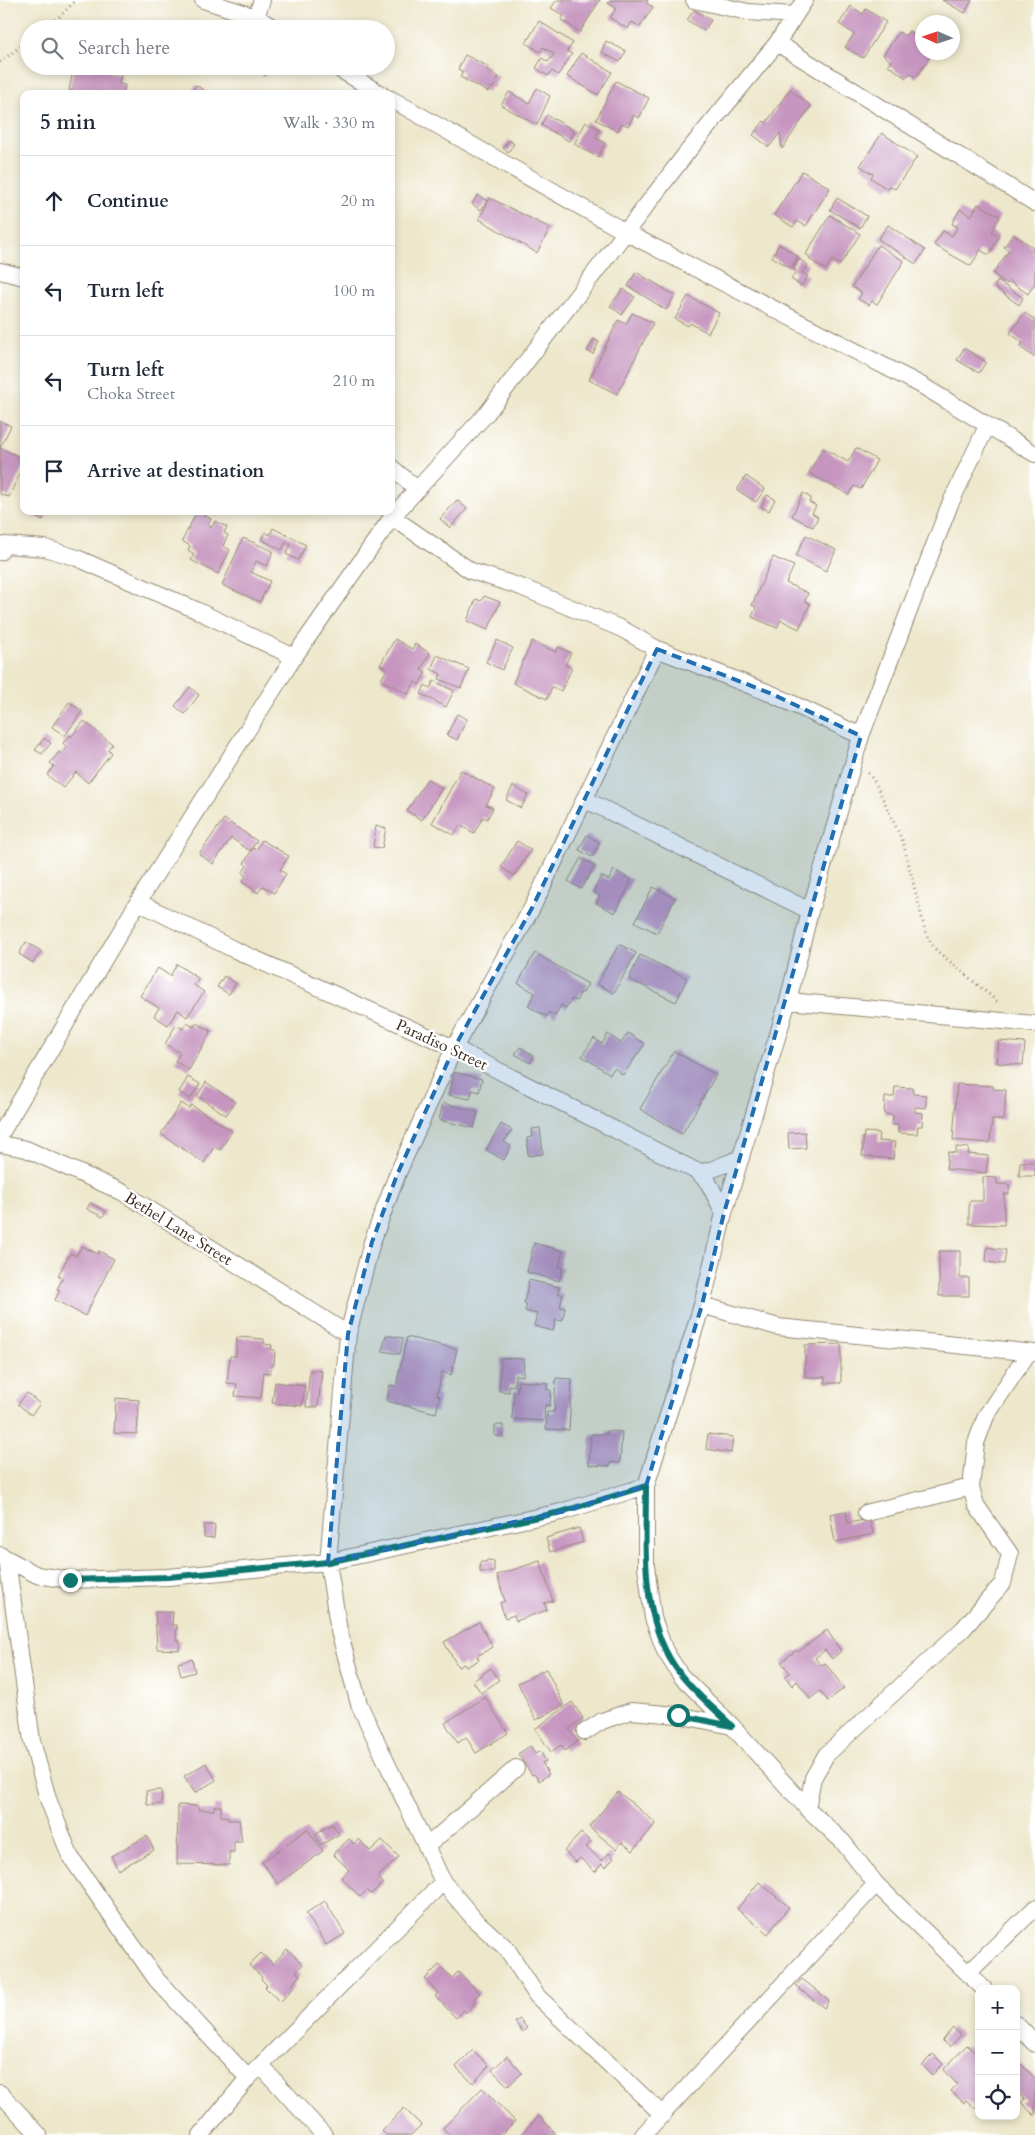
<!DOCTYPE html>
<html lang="en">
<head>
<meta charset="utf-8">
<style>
  body { margin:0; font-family:Cardo,serif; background:#f6f6f7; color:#1f2937 }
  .controls { position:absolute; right:15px; bottom:15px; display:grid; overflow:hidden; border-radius:10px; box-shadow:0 2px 8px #0003 }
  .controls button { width:45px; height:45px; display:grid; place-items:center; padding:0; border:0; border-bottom:1px solid #e0e1e3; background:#fff; color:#1f2937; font:25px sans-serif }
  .compass { position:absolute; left:915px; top:15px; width:45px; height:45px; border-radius:50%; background:#fff; box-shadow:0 2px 8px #0003; rotate:273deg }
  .stop { position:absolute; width:15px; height:15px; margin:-11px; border:4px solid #0f766e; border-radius:50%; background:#fff }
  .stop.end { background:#0f766e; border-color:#fff; box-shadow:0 1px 5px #0008 }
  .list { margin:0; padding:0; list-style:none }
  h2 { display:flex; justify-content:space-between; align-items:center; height:65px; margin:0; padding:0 20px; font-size:21px }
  h2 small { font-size:16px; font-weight:400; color:#747a83 }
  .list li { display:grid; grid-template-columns:32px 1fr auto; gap:15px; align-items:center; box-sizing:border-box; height:90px; padding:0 20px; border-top:1px solid #e0e1e3 }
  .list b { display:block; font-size:19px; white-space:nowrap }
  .list p { margin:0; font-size:16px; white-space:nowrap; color:#747a83 }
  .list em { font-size:16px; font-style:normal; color:#747a83 }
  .icon { flex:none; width:28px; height:28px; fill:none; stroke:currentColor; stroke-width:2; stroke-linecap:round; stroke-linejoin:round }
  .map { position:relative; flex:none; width:1035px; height:2135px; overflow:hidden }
  .search { position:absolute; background:#fff; box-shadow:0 2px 8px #0003; left:20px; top:20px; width:375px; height:55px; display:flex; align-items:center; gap:12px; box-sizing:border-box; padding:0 18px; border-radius:28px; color:#747a83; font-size:19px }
  .panel { position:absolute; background:#fff; box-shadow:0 2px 8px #0003; left:20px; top:90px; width:375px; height:425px; border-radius:10px }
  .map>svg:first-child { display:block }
  .building { fill:#c696c0 }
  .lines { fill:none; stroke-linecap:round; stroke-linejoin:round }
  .minor-casing { stroke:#948874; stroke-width:18 }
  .path { stroke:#948874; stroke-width:3; stroke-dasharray:1 4; stroke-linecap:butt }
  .minor { stroke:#fff; stroke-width:16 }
  .route { stroke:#0f766e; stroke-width:6 }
  .marked { fill:#1f6fb2; fill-opacity:0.2; stroke:#1f6fb2; stroke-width:4; stroke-dasharray:10 6; stroke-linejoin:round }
  .labels { text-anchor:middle; stroke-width:4.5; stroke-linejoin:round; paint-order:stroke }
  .street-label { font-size:16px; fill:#3b2a1e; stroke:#fff }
</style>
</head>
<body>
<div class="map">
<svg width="1035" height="2135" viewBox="0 0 1035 2135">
  <rect width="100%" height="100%" fill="#fff"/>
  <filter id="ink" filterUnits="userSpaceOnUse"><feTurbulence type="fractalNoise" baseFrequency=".02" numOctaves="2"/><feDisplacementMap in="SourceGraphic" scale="10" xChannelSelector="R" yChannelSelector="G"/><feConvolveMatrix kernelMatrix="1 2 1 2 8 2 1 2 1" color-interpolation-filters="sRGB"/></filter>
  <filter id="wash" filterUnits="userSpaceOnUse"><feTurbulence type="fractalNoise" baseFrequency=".0096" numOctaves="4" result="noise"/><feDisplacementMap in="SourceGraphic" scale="20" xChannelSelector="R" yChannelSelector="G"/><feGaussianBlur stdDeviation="1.12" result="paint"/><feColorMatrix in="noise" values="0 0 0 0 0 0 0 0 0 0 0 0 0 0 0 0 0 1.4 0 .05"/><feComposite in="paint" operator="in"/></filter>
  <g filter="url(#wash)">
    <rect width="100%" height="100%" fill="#ede7cb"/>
    <g id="blocks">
      <path class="building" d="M557,0H600L580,32L561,20L564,16L551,8Z
        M611,0H648L646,3L653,7L640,27L632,22L628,29L610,18L616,8L608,3Z
        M942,0H972L965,13Z
        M851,6L863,14L866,9L886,22L863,58L845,47L854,34L839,24Z
        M694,10L711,20L704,31L687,20Z
        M539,21L573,43L567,51L572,54L558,75L552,71L548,76L536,68L542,58L548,62L554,54L543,47L540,52L526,43Z
        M909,31L922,40V52H933L916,78L910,73L906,78L888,65L891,61L883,55L899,32L905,36Z
        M606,41L626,51L620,62L601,52Z
        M581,53L612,72L598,95L567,76Z
        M465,55L489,67L487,71L499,77L493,88L490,87L488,92L460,77L463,72L458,69Z
        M80,66H112L110,73L121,75L119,84L125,85L123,94H73V91L69,90L74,67L79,68Z
        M259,66H273L265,76L257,70Z
        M616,81L649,98L639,118L634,115L628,126L622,123L618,131L596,120Z
        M196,85L209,94H190Z
        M537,88L550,96L537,125L501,105L509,92L529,103Z
        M790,89L811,106L782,149L780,133L769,147L753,135L764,121L766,123Z
        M547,115L575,131L569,141L541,125Z
        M586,122L600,129L595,137L605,143L598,157L574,144Z
        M882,133L917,157L895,189L889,186L887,189L871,178L873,174L860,166Z
        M509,140L514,144L508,152L503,148Z
        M802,171L830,188L806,226L797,221L793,227L774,215Z
        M478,195L487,201L481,210L472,204Z
        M490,198L550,228L537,253L479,219Z
        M837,198L867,216L860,228L830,210Z
        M978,204L1000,216L992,232L999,236L989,255L980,250L971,266L934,245L943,231L952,236L958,227L952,224L960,209L971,216Z
        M830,215L860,234L840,265L832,260L826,270L809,259L810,257L806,254Z
        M888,225L925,250L916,264L878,239Z
        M1013,234L1034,248L1032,252L1035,254V283L1028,294L1009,281L1007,284L993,274L1009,250L1004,247Z
        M779,244L798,256L791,268L772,257Z
        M878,245L904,261L877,304L872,301L869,305L858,299L862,293L852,287Z
        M799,259L808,265L802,273L808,276L801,286L791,279L796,271L793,269Z
        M636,272L675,295L666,310L628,286Z
        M998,281L1023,298L1019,305L994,287Z
        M623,289L635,297L622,315L610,306Z
        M688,296L719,313L708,333L690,323L688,326L675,319Z
        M632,313L653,323L617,394L589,380L618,320L626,324Z
        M1025,313L1035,320V358L1020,347L1023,343L1010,333Z
        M594,339L599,342L593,354L587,351Z
        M964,348L986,362L979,373L957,360Z
        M0,421L11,426L0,448L24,459V464L9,497L0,494Z
        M823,448L848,462L856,448L877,460L861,489L854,486L849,495L809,473Z
        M746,476L765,489L756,502L737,490Z
        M803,493L811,498L809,502L816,506L812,513L818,517L813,527L792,516Z
        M767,495L775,499L769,511L761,507Z
        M457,500L467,509L450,528L440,519Z
        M29,511H47L43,520L28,514Z
        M197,511L211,519L208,525L212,527L215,521L227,527L224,533L228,535L223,546L230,550L218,574L191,560L194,554L188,550L190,546L182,541Z
        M273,528L306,545L298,560L286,554L291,545L286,542L282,550L261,539L265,532L270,535Z
        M806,535L836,550L826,571L796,556Z
        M243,538L273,551L267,566L256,561L251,572L270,581L260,602L222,585Z
        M773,557L794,566L786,583L808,593L805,601L810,604L799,629L781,620L777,628L752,617L756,607L752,605Z
        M484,596L500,602L488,630L467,621L476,599L481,601Z
        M395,639L412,649L415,644L430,653L421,669L426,672L419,685L415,682L408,694L381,680L387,669L380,665Z
        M497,640L513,648L502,670L486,662Z
        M532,641L556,652L558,647L571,653L565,665L572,668L561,691L552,687L547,699L513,683Z
        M437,655L469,669L461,688L439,679L441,674L431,669Z
        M434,681L454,691L446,707L421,694L425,685L430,688Z
        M190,687L199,695L185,714L175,706Z
        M69,702L82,711L65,736L52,727Z
        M457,714L467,719L457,740L447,735Z
        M84,721L112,744L108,749L111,753L88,783L76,772L63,788L47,775L54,766L50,763L59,752L61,754L67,747L63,743L70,735L71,737Z
        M44,738L51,743L42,754L35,750Z
        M461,770L495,789L486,805L493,808L487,819L483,817L474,833L460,825L454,835L432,823Z
        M427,779L442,788L422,820L407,811Z
        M513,786L528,795L521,808L506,800Z
        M224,819L257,841L250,851L231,838L213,864L199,854Z
        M376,826L386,828L382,848L373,847Z
        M587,835L600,843L592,857L579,850Z
        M262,840L289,856L280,870L286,874L274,893L263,886L258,893L242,882L246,876L242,873L247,866L244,863L253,848L256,850Z
        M517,841L531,850L514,876L501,867Z
        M581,858L595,866L581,889L568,881Z
        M614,870L632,880L615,913L596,903L600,896L593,892L601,876L609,880Z
        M653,887L675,898L657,933L635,922Z
        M26,942L41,951L33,963L19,954Z
        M619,944L636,953L614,993L597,984Z
        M535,953L588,984L583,993L581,992L576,1001L572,999L566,1008L561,1005L555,1016L549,1012L547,1017L528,1006L535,993L518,983Z
        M640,955L687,978L676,1002L629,979Z
        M177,964L199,979L194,985L204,992L187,1017L178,1010L168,1025L154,1016L159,1008L140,996L158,968L170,976Z
        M224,976L236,983L229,994L217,987Z
        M187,1023L194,1027L196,1023L211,1031L189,1070L175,1061L180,1053L165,1044L176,1025L183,1029Z
        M628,1033L645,1044L623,1075L614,1068L610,1074L582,1056L594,1038L602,1044L608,1034L621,1043Z
        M999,1041L1025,1043L1023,1065L997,1063Z
        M520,1047L534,1056L530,1063L515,1054Z
        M674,1051L716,1075L682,1134L640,1109Z
        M454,1072L482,1079L479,1092L472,1090L470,1099L449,1095Z
        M188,1077L200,1084L190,1099L179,1092Z
        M206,1082L235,1102L226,1115L197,1096Z
        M957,1084L993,1086V1089L1006,1090L1004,1120H992L990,1143L953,1140Z
        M895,1087L913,1088V1094L926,1095V1108L915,1107V1112L923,1113L922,1126H918L917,1134L898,1133V1125H892L893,1115L884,1114L885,1097H894Z
        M181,1103L189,1108L191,1105L232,1131L220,1150L214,1147L204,1163L161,1134Z
        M443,1103L478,1112L474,1128L439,1120Z
        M501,1124L512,1130L504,1142L511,1146L504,1160L486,1150Z
        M540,1128L543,1154L528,1156L527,1138L533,1137L532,1129Z
        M805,1132L806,1148L789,1149L788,1133Z
        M864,1132L879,1133L878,1141L895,1142L893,1159L862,1156Z
        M956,1147L969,1148L968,1154L988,1156L986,1173L946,1169L948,1152L956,1153Z
        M1020,1162H1035V1176H1019Z
        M983,1177L997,1178V1184H1009V1194H1004V1225L969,1224V1201H983Z
        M90,1203L106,1211L103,1217L87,1209Z
        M534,1243L563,1251L559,1267H563L559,1281L527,1272Z
        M82,1246L98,1254L99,1251L114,1259L85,1316L55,1300L60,1290L57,1289L63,1278L58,1276L70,1253L76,1256Z
        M987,1247L1006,1250L1004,1264L986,1262Z
        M939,1251H960V1278H969V1296H939Z
        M529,1280L559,1287L558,1293L563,1295L560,1307L565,1308L562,1321L556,1320L553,1331L534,1326L537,1314L525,1311L527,1304L524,1303Z
        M386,1335L403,1338L400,1354L382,1351Z
        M237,1337L264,1339V1344L272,1345L271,1350H275L274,1365H271L270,1373L264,1372L261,1398L235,1396L237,1384L227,1383L230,1356H236Z
        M407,1337L457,1349L451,1375L442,1372L437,1395L440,1396L436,1413L387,1401L390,1385L396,1386Z
        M841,1344V1383H825V1377H805V1345Z
        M501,1358L524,1359L523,1376L515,1375L514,1386L509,1385V1392L499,1391Z
        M310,1370L322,1371L318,1407H306Z
        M556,1378L572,1379L569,1430L546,1429L547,1412H554Z
        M518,1381L547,1383V1390H551L550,1406L545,1405L544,1421L512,1419L514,1391L517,1392Z
        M275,1382L305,1386L302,1406L272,1403Z
        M27,1393L40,1404L31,1415L18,1404Z
        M116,1398L139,1400L137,1434L114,1433Z
        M495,1425H503L502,1437L495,1436Z
        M607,1431L622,1432L620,1463L611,1462L610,1466L589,1465L591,1434H607Z
        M708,1434L733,1437L731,1453L706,1449Z
        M846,1511L848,1523L870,1519L873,1534L835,1542L830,1514Z
        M204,1525H215L214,1538L204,1537Z
        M579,1528L583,1542L550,1552L546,1538Z
        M487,1560L494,1561V1572H480V1562H486Z
        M540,1561L553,1601L544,1603L547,1610L516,1621L514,1615L505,1618L500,1603L505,1601L497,1575Z
        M155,1612H173L172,1625H177L176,1640H180L179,1650L157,1649Z
        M479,1622L493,1647L477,1656L479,1660L466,1667L464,1664L458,1667L444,1642Z
        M827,1630L841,1651L832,1659L825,1650L815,1658L821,1665L825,1663L844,1688L828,1701L820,1691L810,1699L797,1681L792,1686L785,1676L790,1673L781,1662L796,1650L798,1652Z
        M192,1659L195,1672L181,1676L178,1663Z
        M491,1668L499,1680L481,1693L473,1681Z
        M546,1669L564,1705L536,1720L518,1683Z
        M485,1697L508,1733L476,1753L466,1737L458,1743L445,1723Z
        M572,1702L583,1718L569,1729L578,1741L565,1751L561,1745L551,1752L535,1729Z
        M530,1746L535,1754L540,1751L546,1761L542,1763L549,1774L539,1781L534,1774L532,1775L518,1754Z
        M206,1763L216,1780L195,1793L184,1776Z
        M161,1790L162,1804L147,1805L146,1791Z
        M618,1792L656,1823L633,1851L622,1842L616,1849L589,1827Z
        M178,1805L199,1806L198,1810H214V1806H221V1816L228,1817V1820H239L242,1842H234V1852H229V1865L177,1864Z
        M332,1824L339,1834L321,1845L315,1834Z
        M307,1829L323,1851L278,1884L262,1862Z
        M581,1833L591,1842L586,1847L602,1861L609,1853L614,1858L605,1868L602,1864L595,1872L580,1858L576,1862L564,1851Z
        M147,1836L154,1850L118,1870L111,1856Z
        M349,1839L354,1844L359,1839L370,1851L382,1840L399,1857L378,1877L383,1883L371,1894L367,1890L360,1897L341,1877L349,1870L333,1854Z
        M759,1882L789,1907L768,1934L737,1909Z
        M325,1901L345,1934L326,1945L306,1913Z
        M287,1949L303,1964L296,1972L300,1975L292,1985L294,1987L280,2002L265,1987L267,1985L261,1979L262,1977L249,1965L261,1953L273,1964Z
        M439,1965L452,1978L458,1972L480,1993L473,2000L475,2003L466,2013L464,2010L456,2018L435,1996L438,1993L425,1979Z
        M802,1979L829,2000L824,2008L796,1986Z
        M520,2019L527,2028L522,2032L515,2022Z
        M953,2028L961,2035L950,2047L942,2040Z
        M967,2045L979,2057V2106L976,2109L966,2100L964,2103L951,2091L957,2084L943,2070Z
        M473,2050L489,2066L473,2083L456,2067Z
        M933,2054L943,2064L932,2075L922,2065Z
        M507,2056L522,2073L508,2086L492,2070Z
        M1021,2064L1035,2078V2116L1021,2102L1025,2099L1016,2091V2068Z
        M482,2088L515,2121L501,2135H450L443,2128Z
        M404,2108L421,2125L411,2135H386L382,2131Z
        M539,2116L557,2135H520Z"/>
    </g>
  </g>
  <g filter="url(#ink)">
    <use href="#blocks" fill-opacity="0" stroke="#948874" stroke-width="1"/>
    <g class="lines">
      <g class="minor-casing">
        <path id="minor" d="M203,0L256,17L276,29
          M694,0L748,12L795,15
          M256,17L262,0
          M777,43L1035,203
          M334,66L381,94
          M391,99L627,233L921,385L1035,454
          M0,271L24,277
          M391,467L417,489
          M392,517L471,571L521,587L622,629L657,649L772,694L861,736
          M0,552L5,545L45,548L77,558L196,610L294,657
          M657,649L532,908L454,1048L397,1175L372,1242L348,1334L328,1562L339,1631L359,1704L443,1882L475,1920L507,1949L537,1996L663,2115
          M584,799L810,911
          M138,902L233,949L454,1048L698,1172L708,1182L724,1213
          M788,1001L1035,1024
          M0,1135L138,902L294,657L392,517L487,413L688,151L777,43L805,0
          M0,1144L26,1149L122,1192L348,1334
          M698,1172L708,1171L741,1158
          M702,1305L778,1327L1035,1353
          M866,1513L971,1487
          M0,1555L37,1575L70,1580L168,1577L328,1562L561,1512L646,1486
          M7,1559L32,1741L48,1799L70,1856L156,1979L248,2078
          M585,1732L602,1721L631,1711L678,1715L732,1726
          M807,1808L813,1778L826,1755L963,1629L1003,1583L1010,1554L976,1505L971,1487L976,1443L986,1416L1028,1353
          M426,1847L516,1768
          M969,1972L1035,1908
          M984,1989L876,1884L843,1842L807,1808L732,1726L681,1676L665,1651L653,1618L646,1566V1486L702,1305L724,1213L788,1001L810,911L861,736L950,504L987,426
          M1016,2024L1035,2044
          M261,2066L324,2135
          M0,2093L39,2135
          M201,2135L248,2078L443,1882
          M643,2135L876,1884"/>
      </g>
      <path class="path" d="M43,29L59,17L76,0
        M0,62L29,40
        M868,773L875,782L903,842L926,934L934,948L999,1003"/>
      <use href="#minor" class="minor"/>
    </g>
  </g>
  <g class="lines" filter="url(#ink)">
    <path class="route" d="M70,1580L168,1577L328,1562L561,1512L646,1486C646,1549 639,1622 681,1675C695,1693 716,1710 732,1726L678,1715"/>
  </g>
  <path class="marked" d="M657,649L772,694L861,736L724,1213L702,1305L646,1486L561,1512L328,1562L348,1334L372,1242L397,1175L454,1048L532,908Z"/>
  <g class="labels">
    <g class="street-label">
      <text transform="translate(442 1044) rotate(25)" y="6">Paradiso Street</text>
      <text transform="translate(179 1228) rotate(32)" y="6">Bethel Lane Street</text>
    </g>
  </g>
</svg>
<div class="controls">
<button>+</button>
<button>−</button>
<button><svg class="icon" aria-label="locate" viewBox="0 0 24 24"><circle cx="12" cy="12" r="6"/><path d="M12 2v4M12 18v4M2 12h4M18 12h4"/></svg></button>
</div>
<svg class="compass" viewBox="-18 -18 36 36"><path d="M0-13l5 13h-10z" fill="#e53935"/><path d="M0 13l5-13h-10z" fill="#747a83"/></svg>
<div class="stop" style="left:678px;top:1715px"></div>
<div class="stop end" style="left:70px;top:1580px"></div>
<div class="search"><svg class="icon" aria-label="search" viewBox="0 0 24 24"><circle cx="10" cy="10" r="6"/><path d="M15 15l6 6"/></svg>Search here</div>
<section class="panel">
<h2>5 min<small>Walk · 330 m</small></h2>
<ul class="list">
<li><svg class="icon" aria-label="ahead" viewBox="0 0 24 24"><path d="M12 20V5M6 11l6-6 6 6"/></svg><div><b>Continue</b></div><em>20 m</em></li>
<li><svg class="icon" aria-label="left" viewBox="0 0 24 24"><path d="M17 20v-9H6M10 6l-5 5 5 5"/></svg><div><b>Turn left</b></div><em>100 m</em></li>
<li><svg class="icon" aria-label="left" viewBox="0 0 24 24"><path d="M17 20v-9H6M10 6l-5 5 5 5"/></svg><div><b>Turn left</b><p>Choka Street</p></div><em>210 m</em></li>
<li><svg class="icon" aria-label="arrive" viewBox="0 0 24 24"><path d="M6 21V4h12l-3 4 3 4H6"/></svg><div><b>Arrive at destination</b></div></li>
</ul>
</section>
</div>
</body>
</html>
